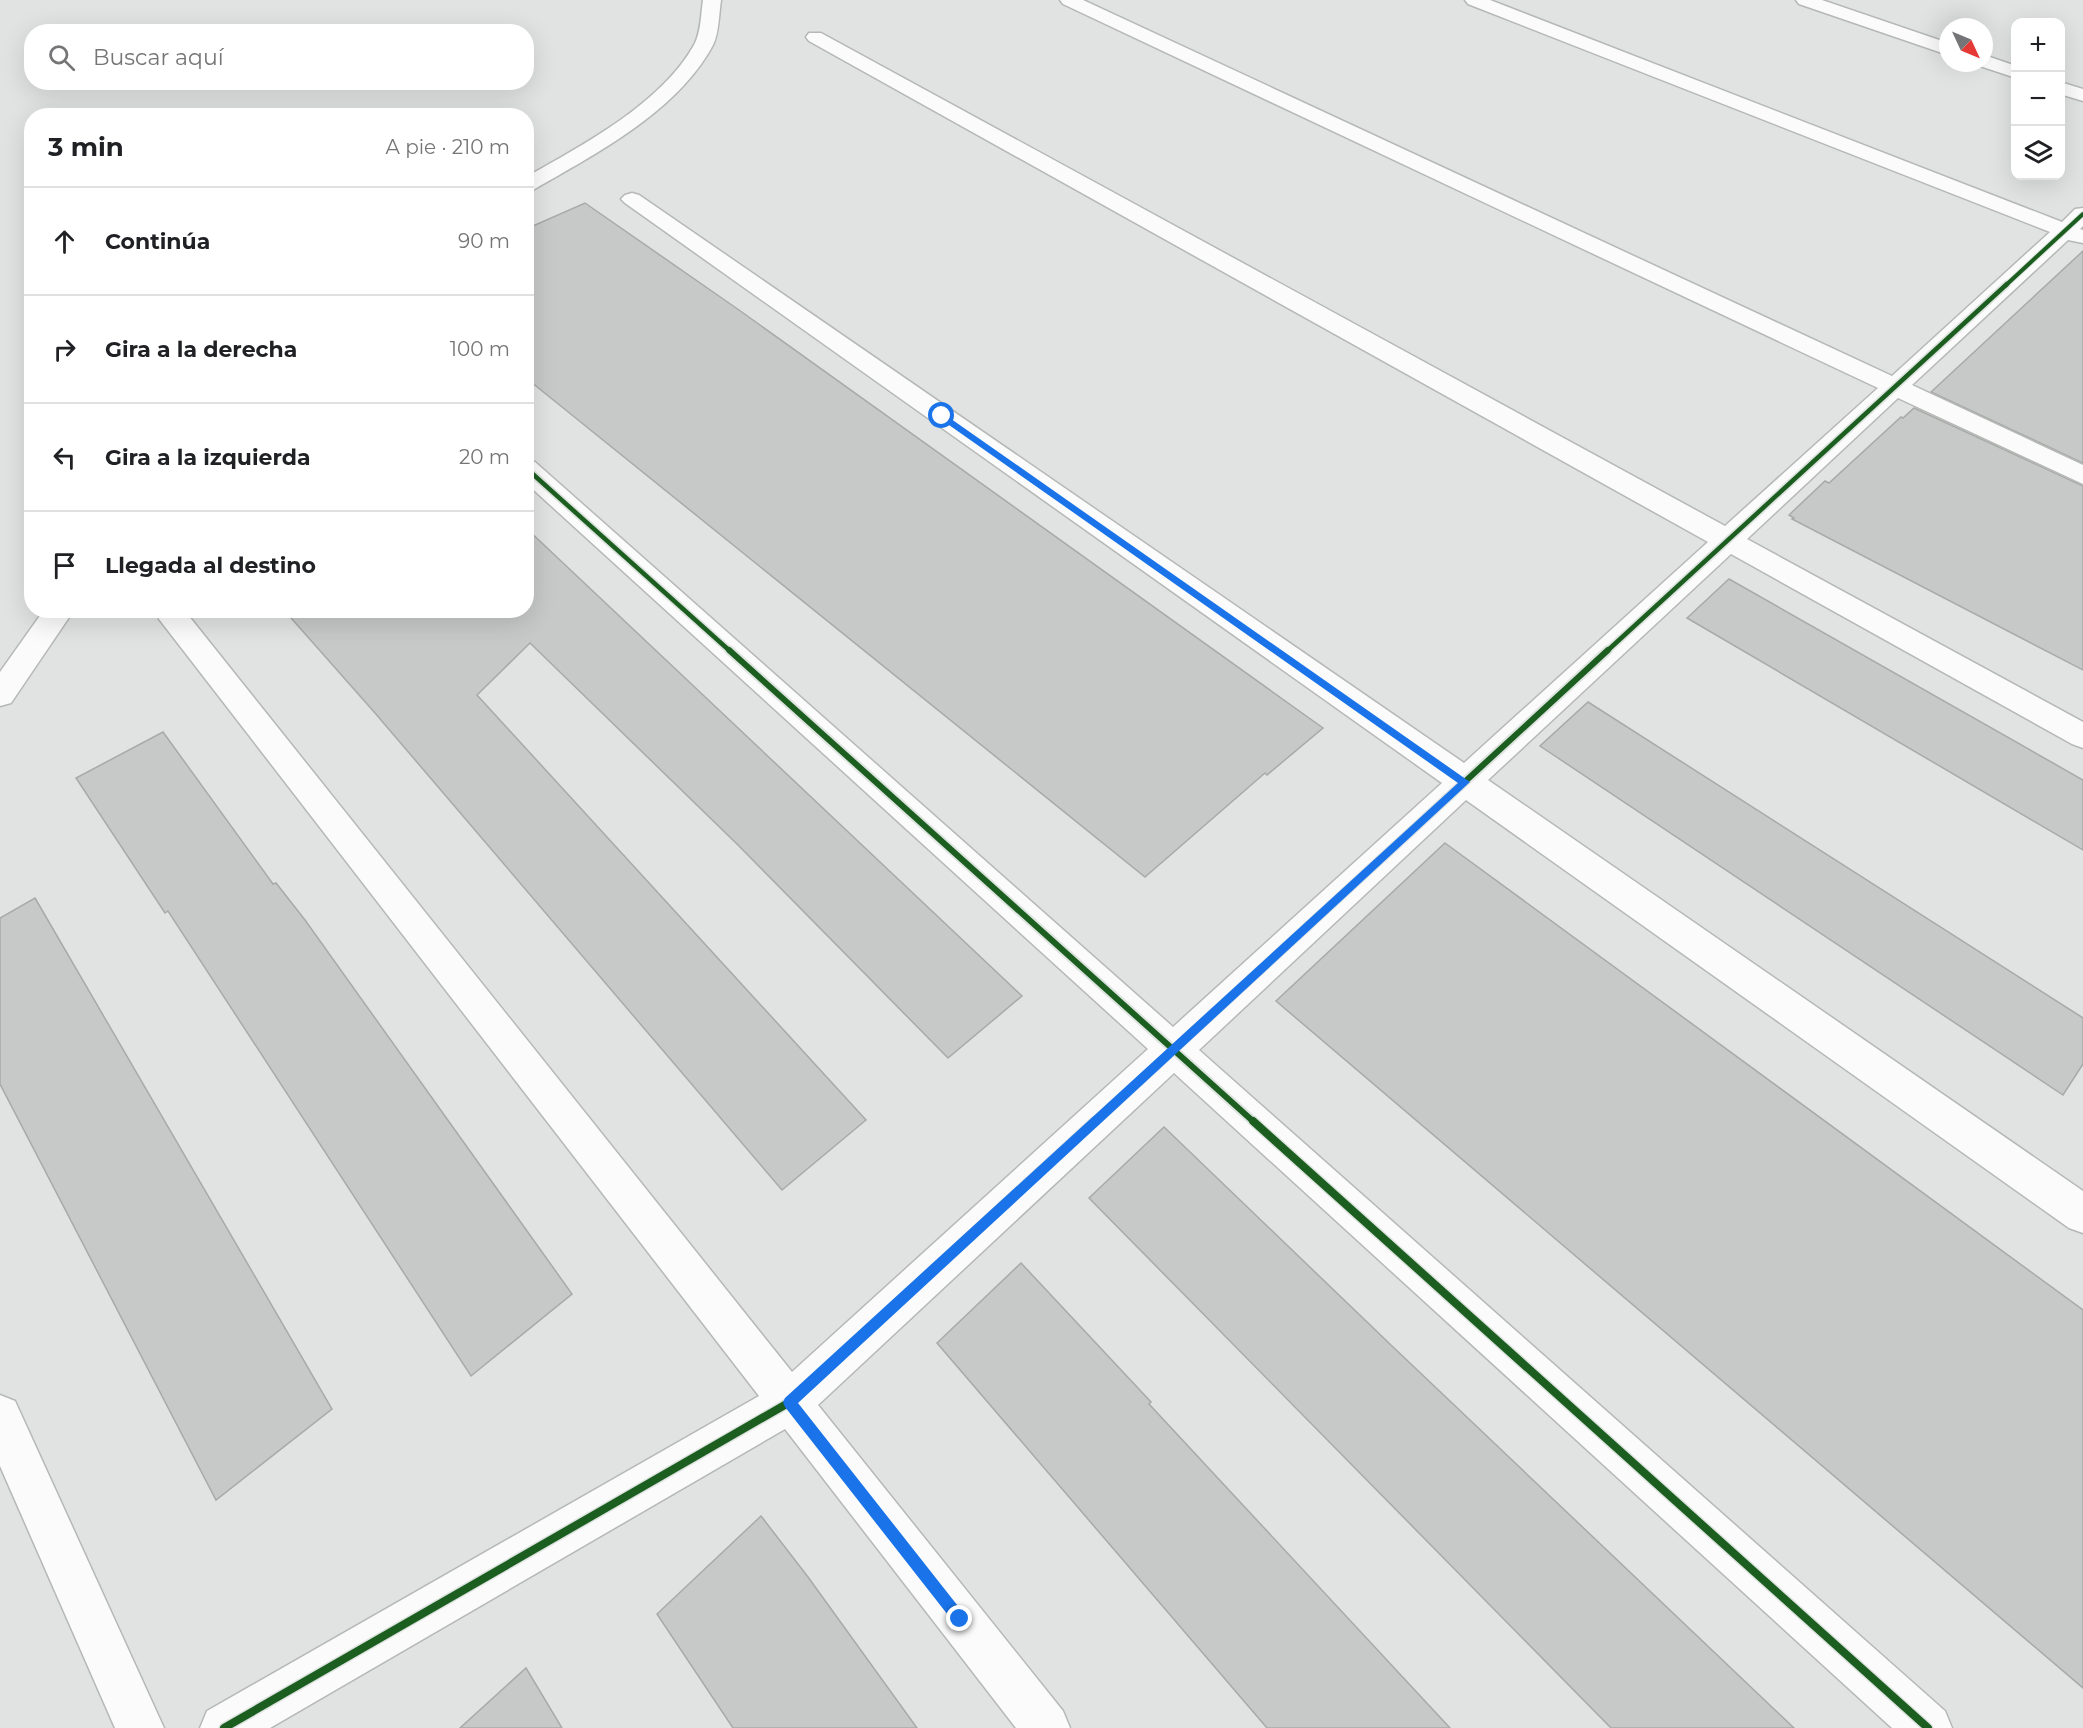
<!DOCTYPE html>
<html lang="es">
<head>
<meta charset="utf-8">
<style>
  body { margin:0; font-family:Montserrat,sans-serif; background:#f6f6f6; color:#202124 }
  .controls { position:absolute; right:18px; top:18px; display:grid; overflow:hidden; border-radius:12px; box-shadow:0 6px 24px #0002 }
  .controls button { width:54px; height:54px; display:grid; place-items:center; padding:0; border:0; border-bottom:2px solid #e0e0e0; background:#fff; color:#202124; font:30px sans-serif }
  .compass { position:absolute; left:1939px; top:18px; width:54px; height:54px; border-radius:50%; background:#fff; box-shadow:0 6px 24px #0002; rotate:134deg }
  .stop { position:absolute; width:18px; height:18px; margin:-14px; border:4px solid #1a73e8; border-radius:50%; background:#fff }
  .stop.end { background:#1a73e8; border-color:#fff; box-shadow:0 2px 6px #0008 }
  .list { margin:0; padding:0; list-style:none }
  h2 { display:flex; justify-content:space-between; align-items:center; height:78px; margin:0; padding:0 24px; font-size:26px }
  h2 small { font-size:20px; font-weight:400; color:#757577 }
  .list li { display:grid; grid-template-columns:39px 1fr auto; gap:18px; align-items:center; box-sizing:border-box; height:108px; padding:0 24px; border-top:2px solid #e0e0e0 }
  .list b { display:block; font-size:22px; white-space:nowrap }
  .list em { font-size:20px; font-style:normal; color:#757577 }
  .icon { flex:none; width:33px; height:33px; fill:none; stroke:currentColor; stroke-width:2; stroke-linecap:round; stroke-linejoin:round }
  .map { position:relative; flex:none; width:2083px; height:1728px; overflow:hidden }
  .search { position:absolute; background:#fff; box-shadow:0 6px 24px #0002; left:24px; top:24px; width:510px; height:66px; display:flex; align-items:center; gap:15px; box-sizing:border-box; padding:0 21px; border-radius:24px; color:#757577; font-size:22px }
  .panel { position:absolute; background:#fff; box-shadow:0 6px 24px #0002; left:24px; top:108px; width:510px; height:510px; border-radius:24px }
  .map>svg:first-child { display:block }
  .building { fill:#c6c9c7; stroke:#a8aaa8; stroke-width:1.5 }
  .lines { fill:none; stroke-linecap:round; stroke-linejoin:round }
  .minor-casing { stroke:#b6b8b6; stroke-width:3 }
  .minor { fill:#fafbfa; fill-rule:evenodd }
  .cycleway-far3-casing { stroke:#dfe4e0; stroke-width:6 }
  .cycleway-far2-casing { stroke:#dfe4e0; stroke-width:8 }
  .cycleway-far1-casing { stroke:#dfe4e0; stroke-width:10 }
  .cycleway-casing { stroke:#dfe4e0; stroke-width:11 }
  .cycleway-far3 { stroke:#1b5e20; stroke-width:4 }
  .cycleway-far2 { stroke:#1b5e20; stroke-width:4.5 }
  .cycleway-far1 { stroke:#1b5e20; stroke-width:6 }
  .cycleway { stroke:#1b5e20; stroke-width:8 }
  .route { fill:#1a73e8 }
</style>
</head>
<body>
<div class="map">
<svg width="2083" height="1728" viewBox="0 0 2083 1728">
  <rect width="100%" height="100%" fill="#e0e3e1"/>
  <path class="building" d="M585,203L739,310L1323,728L1267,775L1265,773L1145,877L526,378V229Z
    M2083,251V463L1931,392Z
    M1914,408L2083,486V670L1792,519L1794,518L1789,515L1825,481L1829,483L1901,417L1903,418Z
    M526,528L1022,996L948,1058L738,845L530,643L477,695L866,1120L782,1190L375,713L284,610H526Z
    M1729,579L2083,780V850L1687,618Z
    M1588,702L2083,1018V1064L2063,1095L1540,746Z
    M163,732L273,884L276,883L305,920L572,1294L471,1376L168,911L165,913L76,778Z
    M1445,843L2083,1310V1688L1276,1001Z
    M35,898L332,1409L216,1500L0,1084V918Z
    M1164,1127L1392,1346L1794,1728H1611L1089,1198Z
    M1021,1263L1151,1402L1149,1404L1450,1728H1267L937,1343Z
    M761,1516L808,1577L917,1728H733L657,1614Z
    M526,1668L562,1728H460Z"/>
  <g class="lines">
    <g class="minor-casing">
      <path id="minor" d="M703,0H721C719,13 719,33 713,45C677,112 597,153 533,190L526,192V177C583,145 662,103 694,45C701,33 701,13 703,0Z
        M1060,0H1083L1892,376L2050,232L1468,4L1465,0H1490L2062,222L2075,209L2083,208V226L2080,229L2083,230V243L2068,240L1912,385L2083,465V484L1898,398L1747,539L2083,722V748L2072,744L1731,554L1488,780L2083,1191V1233L2069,1228L1466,800L1199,1050L1945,1711L1952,1728H1892L1174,1073L818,1405L1063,1711L1070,1728H1016L785,1429L270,1728H200L207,1711L759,1396L159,619L156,610H184L792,1372L1148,1049L526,483V460L535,462L1173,1027L1442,783L625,203L621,199L625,195L632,193L639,195L1464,763L1708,542L809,41L806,37L809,33H821L1725,526L1878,388L1063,4Z
        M1796,0H1822L1948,43V55L1799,4Z
        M1984,55L2016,66V78L1977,65L1976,63H1984Z
        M2060,82L2083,89V101L2060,94Z
        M44,610H74L11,703L0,706V672Z
        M0,1395L15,1401L164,1728H115L0,1466Z"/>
    </g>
    <use href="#minor" class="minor"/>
    <g class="cycleway-far3-casing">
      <path id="cycleway-far3" d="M2005,286L2083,214"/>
    </g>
    <g class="cycleway-far2-casing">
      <path id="cycleway-far2" d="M526,468L731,652
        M1606,652L2007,284"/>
    </g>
    <g class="cycleway-far1-casing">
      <path id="cycleway-far1" d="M729,650L1255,1123
        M1094,1123L1608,650"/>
    </g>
    <g class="cycleway-casing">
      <path id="cycleway" d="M1253,1121L1928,1728
        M224,1728L790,1402L1095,1121"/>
    </g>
    <use href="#cycleway-far3" class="cycleway-far3"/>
    <use href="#cycleway-far2" class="cycleway-far2"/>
    <use href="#cycleway-far1" class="cycleway-far1"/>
    <use href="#cycleway" class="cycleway"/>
  </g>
  <path class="route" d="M939,414H944L1470,782L798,1403L965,1615L967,1619L965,1624L960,1626L955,1624L785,1407L783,1402L785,1398L1458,783L939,418Z"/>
</svg>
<div class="controls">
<button>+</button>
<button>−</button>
<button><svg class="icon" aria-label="layers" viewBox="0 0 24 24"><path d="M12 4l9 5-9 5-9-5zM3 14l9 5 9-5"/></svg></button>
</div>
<svg class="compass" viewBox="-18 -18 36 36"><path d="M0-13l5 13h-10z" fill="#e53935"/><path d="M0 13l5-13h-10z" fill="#757577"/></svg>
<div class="stop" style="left:942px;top:416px"></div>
<div class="stop end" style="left:960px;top:1619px"></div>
<div class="search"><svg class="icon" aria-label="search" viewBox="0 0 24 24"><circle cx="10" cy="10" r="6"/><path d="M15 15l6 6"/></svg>Buscar aquí</div>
<section class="panel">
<h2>3 min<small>A pie · 210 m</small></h2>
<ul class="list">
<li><svg class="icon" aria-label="ahead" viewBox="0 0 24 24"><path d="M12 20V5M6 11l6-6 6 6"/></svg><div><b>Continúa</b></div><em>90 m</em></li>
<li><svg class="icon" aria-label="right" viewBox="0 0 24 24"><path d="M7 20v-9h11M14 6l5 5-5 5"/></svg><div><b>Gira a la derecha</b></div><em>100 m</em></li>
<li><svg class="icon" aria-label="left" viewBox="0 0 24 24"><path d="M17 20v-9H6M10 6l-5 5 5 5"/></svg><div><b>Gira a la izquierda</b></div><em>20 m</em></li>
<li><svg class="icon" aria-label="arrive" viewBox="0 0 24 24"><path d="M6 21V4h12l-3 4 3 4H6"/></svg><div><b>Llegada al destino</b></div></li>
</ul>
</section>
</div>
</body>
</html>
